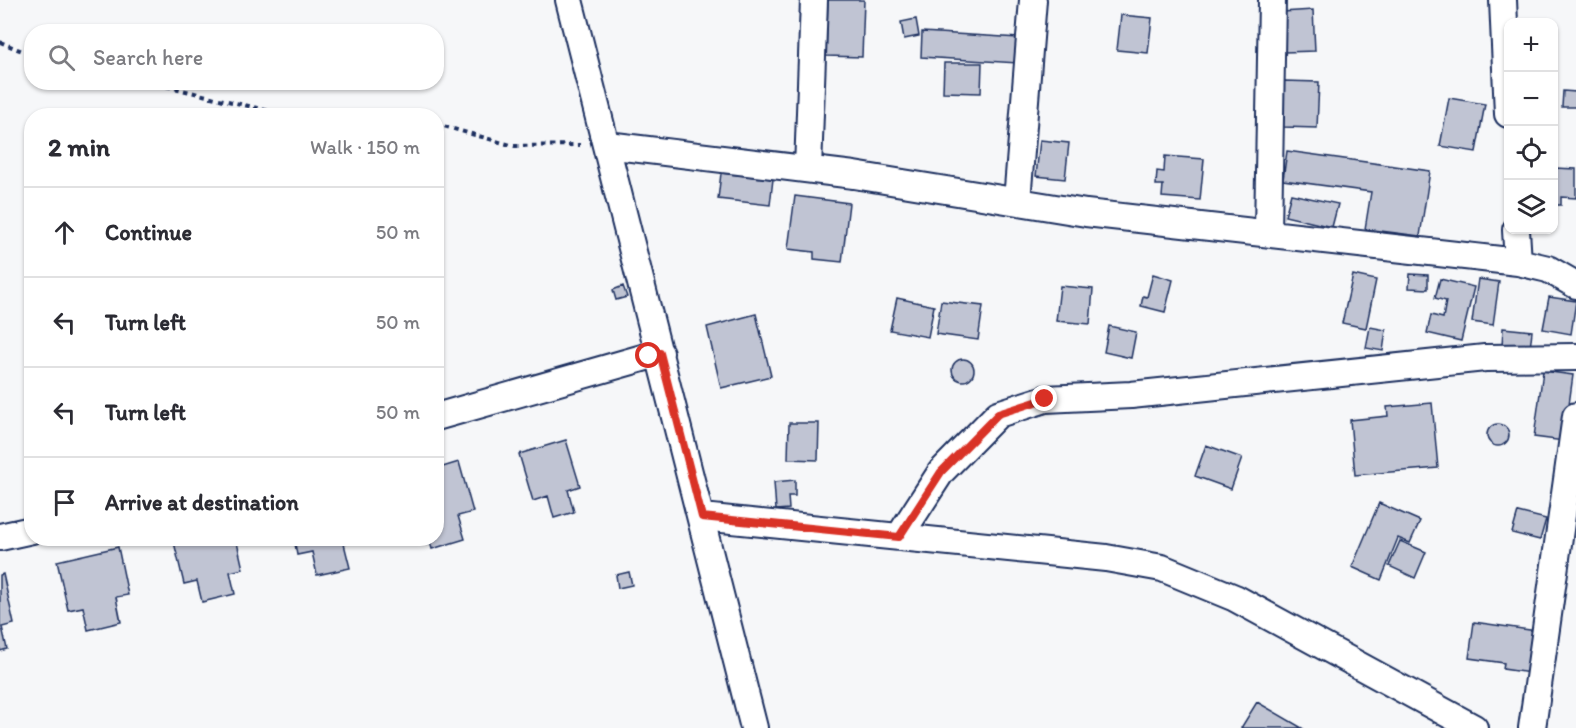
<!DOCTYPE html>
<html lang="en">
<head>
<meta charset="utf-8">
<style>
  body { margin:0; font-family:Itim,sans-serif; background:#f2f2f3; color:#2b2b33 }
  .controls { position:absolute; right:18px; top:18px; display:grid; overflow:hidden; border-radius:12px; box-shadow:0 2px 4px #0004 }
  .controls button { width:54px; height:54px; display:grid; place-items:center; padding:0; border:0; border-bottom:2px solid #e1e1e2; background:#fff; color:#2b2b33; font:30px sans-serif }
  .stop { position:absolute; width:18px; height:18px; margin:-14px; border:4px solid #d93025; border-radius:50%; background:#fff }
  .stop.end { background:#d93025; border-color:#fff; box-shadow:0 2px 6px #0008 }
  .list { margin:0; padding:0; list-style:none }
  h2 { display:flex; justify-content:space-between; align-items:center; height:78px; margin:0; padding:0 24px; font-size:26px }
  h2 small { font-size:20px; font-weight:400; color:#7c7c81 }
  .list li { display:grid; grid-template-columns:39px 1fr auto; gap:18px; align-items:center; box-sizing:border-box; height:90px; padding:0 24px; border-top:2px solid #e1e1e2 }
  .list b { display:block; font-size:22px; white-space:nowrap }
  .list em { font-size:20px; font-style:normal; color:#7c7c81 }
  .icon { flex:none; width:33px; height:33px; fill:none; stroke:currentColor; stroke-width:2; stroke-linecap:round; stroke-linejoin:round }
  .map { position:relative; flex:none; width:1576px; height:728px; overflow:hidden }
  .search { position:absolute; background:#fff; box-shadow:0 2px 4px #0004; left:24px; top:24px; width:420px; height:66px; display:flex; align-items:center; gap:15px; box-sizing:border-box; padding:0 21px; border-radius:24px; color:#7c7c81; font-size:22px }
  .panel { position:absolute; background:#fff; box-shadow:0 2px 4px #0004; left:24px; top:108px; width:420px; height:438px; border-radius:24px }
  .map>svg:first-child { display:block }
  .building { fill:#c0c4d3; stroke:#1b2f5e; stroke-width:1.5 }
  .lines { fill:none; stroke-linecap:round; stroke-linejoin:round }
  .minor-casing { stroke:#1b2f5e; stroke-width:30 }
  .path { stroke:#1b2f5e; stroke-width:4; stroke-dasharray:4.5 4.5; stroke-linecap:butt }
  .minor { stroke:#fff; stroke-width:26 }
  .route { stroke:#d93025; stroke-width:8 }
</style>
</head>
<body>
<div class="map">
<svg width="1576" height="728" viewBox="0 0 1576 728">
  <rect width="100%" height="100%" fill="#f6f7f9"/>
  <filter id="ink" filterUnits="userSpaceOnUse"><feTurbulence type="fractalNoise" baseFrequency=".0167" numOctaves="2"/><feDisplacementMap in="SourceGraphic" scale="12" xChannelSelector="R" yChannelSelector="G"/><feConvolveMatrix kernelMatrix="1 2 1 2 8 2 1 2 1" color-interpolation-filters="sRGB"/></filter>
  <g filter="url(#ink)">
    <path class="building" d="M828,0H864L862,57L826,56Z
      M1313,10L1315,51L1284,52L1282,12Z
      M1121,15L1152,18L1148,53L1117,50Z
      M916,19L919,36L904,39L901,22Z
      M922,32L1019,38L1018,63L921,57Z
      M944,63H982L981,93L943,92Z
      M1284,81L1319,82L1317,128L1283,127Z
      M1563,91L1576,92V107H1562Z
      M1449,98L1485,104L1476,152L1440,146Z
      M1040,140L1069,143L1065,179L1036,176Z
      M1287,151L1430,171L1420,236L1365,229L1371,192L1283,180Z
      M1165,156L1204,159L1200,200L1162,197L1163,185H1156L1157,171L1164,172Z
      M1554,168L1576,169V198L1561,197V205H1554Z
      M721,173L773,179L770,205L718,199Z
      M1291,194L1338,204L1332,227L1285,216Z
      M795,196L849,203L842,262L814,259V252L788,249Z
      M1153,274L1173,280L1165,312L1141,306L1143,296L1147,297Z
      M1410,274L1428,275V289L1409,288Z
      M1353,275L1376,280L1366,328L1342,323Z
      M1440,279L1474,287L1461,341L1427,333L1431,315L1443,318L1446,301L1435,298Z
      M1478,279L1499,282L1493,325L1472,322Z
      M623,286L627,297L616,300L613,290Z
      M1060,286L1093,289L1090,324L1056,321Z
      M1549,297L1576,301L1571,334L1543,329Z
      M897,298L934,306L928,337L890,330Z
      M941,301L983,306L978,340L936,334Z
      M756,314L771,376L721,388L707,327Z
      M1109,326L1136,332L1131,358L1104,352Z
      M1370,327L1386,330L1383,351L1366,348Z
      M1503,328L1532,331L1530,349L1502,346Z
      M952 370a11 11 0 1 1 22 0a11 11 0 1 1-22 0Z
      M1543,371L1573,375L1564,441L1534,437Z
      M1432,403L1438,468L1355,475L1350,420L1388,416L1387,407Z
      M789,423H819L818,460L788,459Z
      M1487 435a11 11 0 1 1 22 0a11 11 0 1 1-22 0Z
      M566,440L580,486L568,490L574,512L554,518L548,496L533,501L519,454Z
      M1206,445L1242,458L1231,489L1195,476Z
      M459,462L473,512L458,516L465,539L432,549L429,538H436V469Z
      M795,480V496H788L789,509L776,510L774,482Z
      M1379,503L1420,521L1410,543L1398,538L1381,580L1352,567Z
      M1518,512L1546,519L1540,540L1512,533Z
      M173,538H236L243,569L230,572L235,594L202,602L197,581L184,584Z
      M294,538H357V541L344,544L350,568L317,575L312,552L297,555Z
      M1400,541L1426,552L1415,578L1389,566Z
      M118,547L128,595L116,597L121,622L88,630L83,607L68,610L57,561Z
      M629,572L632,585L618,588L616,575Z
      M3,574L14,624L2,627L7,649L0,651V575Z
      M1474,622L1537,631L1530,673L1503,669L1504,663L1469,658Z
      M1257,702L1302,728H1241Z"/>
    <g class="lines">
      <g class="minor-casing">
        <path id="minor" d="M569,0L754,728
          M1503,0L1508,114
          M607,145L854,175L1086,213L1518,262L1548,269L1576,285
          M808,169L814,0
          M1017,201L1033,0
          M1516,230L1518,262
          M1268,232L1272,0
          M436,417L660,353
          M702,517L1106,558L1162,568L1235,598L1474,728
          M0,537L32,530
          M899,537L941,472L998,414L1045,399L1131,395L1485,358L1576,357
          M1532,728L1576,416"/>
      </g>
      <path class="path" d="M0,42L32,55
        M149,82L290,116
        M359,116L384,113L395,116
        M436,124L514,146L580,145"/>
      <use href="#minor" class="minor"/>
    </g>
  </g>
  <g class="lines" filter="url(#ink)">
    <path class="route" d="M649,356L660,353L702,517L899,537L941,472L998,414L1045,399"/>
  </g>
</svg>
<div class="controls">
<button>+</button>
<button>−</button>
<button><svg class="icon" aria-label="locate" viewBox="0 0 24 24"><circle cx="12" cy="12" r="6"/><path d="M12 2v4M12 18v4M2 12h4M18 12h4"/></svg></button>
<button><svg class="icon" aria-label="layers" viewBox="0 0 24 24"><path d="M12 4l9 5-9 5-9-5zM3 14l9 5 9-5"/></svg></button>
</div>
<div class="stop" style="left:649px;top:356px"></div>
<div class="stop end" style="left:1045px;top:399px"></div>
<div class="search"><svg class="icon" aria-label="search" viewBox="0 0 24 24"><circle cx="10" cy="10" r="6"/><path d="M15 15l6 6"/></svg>Search here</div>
<section class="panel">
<h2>2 min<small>Walk · 150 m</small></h2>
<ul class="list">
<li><svg class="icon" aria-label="ahead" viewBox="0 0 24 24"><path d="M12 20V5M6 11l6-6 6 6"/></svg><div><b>Continue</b></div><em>50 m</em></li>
<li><svg class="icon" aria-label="left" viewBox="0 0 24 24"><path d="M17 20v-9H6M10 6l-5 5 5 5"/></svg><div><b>Turn left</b></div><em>50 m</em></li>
<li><svg class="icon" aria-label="left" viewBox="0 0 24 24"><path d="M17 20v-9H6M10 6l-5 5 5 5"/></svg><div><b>Turn left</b></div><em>50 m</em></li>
<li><svg class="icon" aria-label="arrive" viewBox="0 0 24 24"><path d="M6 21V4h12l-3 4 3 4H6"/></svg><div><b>Arrive at destination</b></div></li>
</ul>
</section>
</div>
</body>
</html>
